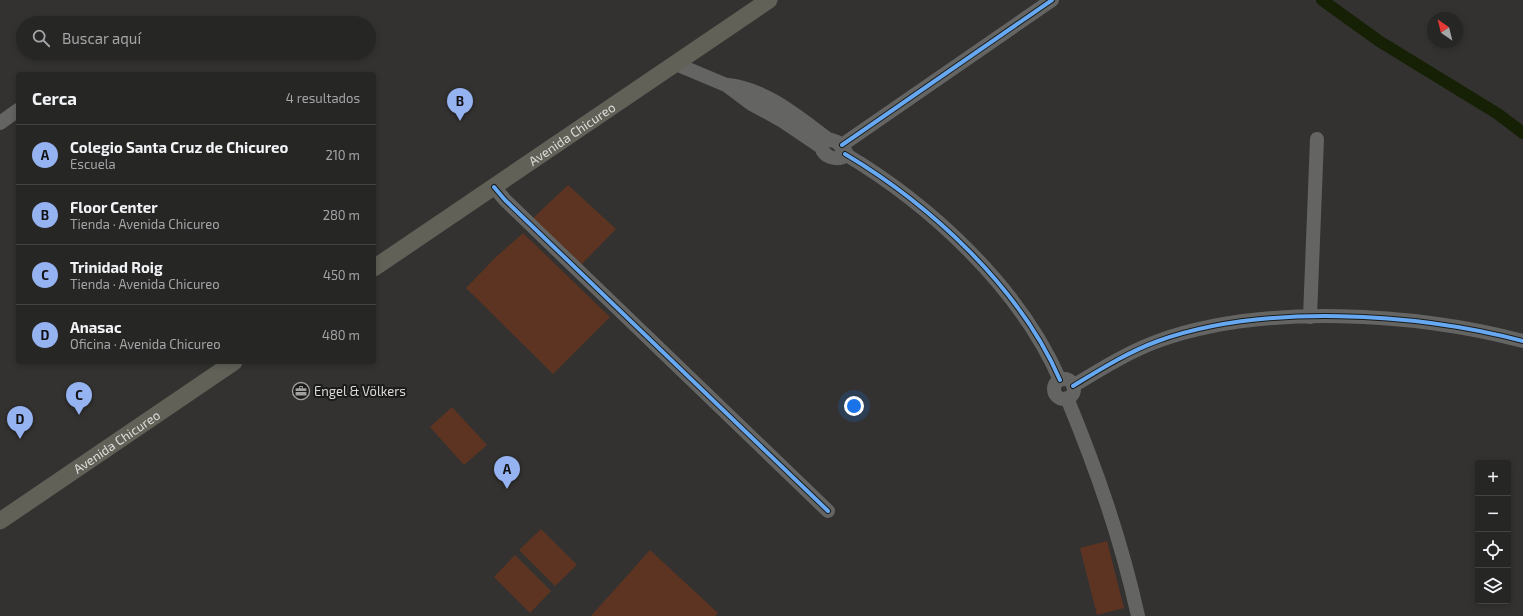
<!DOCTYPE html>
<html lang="es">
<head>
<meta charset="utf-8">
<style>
  body { margin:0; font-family:"Exo 2",sans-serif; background:#2e2e2d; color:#f1f3f6 }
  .controls { position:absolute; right:12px; bottom:12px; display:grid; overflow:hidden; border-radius:4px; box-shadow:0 2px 6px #0003 }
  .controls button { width:36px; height:36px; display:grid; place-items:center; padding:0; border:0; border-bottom:1px solid #424342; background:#262625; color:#f1f3f6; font:20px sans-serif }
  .compass { position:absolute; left:1427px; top:12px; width:36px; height:36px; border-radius:50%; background:#262625; box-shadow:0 2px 6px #0003; rotate:325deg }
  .you { position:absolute; left:854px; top:406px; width:14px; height:14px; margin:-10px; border:3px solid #fff; border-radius:50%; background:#1a73e8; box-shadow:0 0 0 6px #1a73e833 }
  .badge { display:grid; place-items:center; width:26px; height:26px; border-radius:50%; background:#95b2f1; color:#111; font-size:13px; font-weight:700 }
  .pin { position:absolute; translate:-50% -33px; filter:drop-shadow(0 1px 2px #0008) }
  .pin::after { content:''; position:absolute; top:21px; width:14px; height:12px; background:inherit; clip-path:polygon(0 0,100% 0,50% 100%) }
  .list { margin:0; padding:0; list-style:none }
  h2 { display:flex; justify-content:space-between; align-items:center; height:52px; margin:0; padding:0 16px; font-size:17px }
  h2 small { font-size:13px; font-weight:400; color:#a4a5a7 }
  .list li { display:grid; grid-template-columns:26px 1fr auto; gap:12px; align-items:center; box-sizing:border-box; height:60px; padding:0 16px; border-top:1px solid #424342 }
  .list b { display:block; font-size:15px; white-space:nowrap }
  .list p { margin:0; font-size:13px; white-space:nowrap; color:#a4a5a7 }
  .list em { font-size:13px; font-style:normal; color:#a4a5a7 }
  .icon { flex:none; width:22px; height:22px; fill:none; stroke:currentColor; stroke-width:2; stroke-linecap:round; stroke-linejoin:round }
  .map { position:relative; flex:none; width:1523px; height:616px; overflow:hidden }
  .search { position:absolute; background:#262625; box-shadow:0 2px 6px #0003; left:16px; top:16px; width:360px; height:44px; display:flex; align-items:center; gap:10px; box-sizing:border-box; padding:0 14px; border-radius:22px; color:#a4a5a7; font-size:15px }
  .panel { position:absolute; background:#262625; box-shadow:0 2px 6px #0003; left:16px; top:72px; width:360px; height:292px; border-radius:4px }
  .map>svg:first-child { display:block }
  .green { fill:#5d3421 }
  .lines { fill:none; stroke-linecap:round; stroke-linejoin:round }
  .canal { stroke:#152004; stroke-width:12 }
  .minor { stroke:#646463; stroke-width:14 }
  .major { stroke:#626158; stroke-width:17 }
  .cycleway-casing { stroke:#1b1b19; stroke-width:6 }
  .cycleway { stroke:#66a8f1; stroke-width:4 }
  .labels { text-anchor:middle; stroke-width:4; stroke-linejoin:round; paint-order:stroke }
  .street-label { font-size:13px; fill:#dcdbd9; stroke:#1b1b19 }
  .poi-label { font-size:13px; fill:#dcdbd9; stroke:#1b1b19; text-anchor:start }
</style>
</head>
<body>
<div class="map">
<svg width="1523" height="616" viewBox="0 0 1523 616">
  <rect width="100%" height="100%" fill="#333231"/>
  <path class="green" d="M568,185L616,229L578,268L530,221Z
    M523,233L610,317L553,374L466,288L495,258Z
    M452,407L487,445L464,465L430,427Z
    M541,529L577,565L555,586L519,550Z
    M1107,541L1124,608L1097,615L1080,548Z
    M650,550L718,613L715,616H591Z
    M515,555L551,591L530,613L494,577Z"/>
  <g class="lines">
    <path class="canal" d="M1322,0L1379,41L1498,114L1523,133"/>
    <path class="minor" d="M676,64L726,85L750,103L781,120L821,147
      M728,85C766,89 798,117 828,139
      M0,123L18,110
      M828,139L837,142L846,152L843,157C834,160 824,157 821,147L825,141Z
      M842,145L1052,0
      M845,154C931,205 1020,288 1060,380
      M494,187L505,200L828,511
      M1310,317L1317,139
      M1054 389a10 10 0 1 1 20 0a10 10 0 1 1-20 0Z
      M1073,386C1101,369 1128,352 1158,341C1264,303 1416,313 1523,341
      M1067,398C1097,471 1121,539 1138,616"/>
    <g class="major">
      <path id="s1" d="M374,268L769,0"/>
      <path id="s2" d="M0,521L234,362"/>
    </g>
    <g class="cycleway-casing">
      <path id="cycleway" d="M842,145L1052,0
        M845,154C931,205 1020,288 1060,380
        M494,187L505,200L828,511
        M1073,386C1101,369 1128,352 1158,341C1264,303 1416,313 1523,341"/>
    </g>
    <use href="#cycleway" class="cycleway"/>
  </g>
  <defs>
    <g id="office-ring" transform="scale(0.9)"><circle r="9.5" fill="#1b1b19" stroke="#a1a09e" stroke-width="1.5"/><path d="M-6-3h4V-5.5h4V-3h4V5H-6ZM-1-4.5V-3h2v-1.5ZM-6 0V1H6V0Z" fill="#a1a09e"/></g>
  </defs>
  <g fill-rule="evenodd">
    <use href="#office-ring" x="301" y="391"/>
  </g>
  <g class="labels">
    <g class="street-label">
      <text dy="5" stroke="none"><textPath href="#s1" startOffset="239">Avenida Chicureo</textPath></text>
      <text dy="5" stroke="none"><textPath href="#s2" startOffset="141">Avenida Chicureo</textPath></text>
    </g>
    <g class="poi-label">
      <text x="314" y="396">Engel &amp; Völkers</text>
    </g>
  </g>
</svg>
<div class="controls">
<button>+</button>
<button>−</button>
<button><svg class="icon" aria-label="locate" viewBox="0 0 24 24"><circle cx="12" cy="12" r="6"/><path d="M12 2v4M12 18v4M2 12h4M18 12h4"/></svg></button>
<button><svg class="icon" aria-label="layers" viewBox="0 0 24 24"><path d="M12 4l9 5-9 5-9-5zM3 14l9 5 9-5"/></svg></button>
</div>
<svg class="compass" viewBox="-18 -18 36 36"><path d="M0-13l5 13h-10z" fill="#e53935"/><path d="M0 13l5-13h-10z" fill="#a4a5a7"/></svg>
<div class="you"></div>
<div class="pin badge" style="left:507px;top:489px">A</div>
<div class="pin badge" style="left:460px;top:121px">B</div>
<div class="pin badge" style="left:79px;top:415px">C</div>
<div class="pin badge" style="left:20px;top:439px">D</div>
<div class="search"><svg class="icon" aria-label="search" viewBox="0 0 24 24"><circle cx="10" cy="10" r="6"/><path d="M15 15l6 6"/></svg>Buscar aquí</div>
<section class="panel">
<h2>Cerca<small>4 resultados</small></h2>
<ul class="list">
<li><span class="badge">A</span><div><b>Colegio Santa Cruz de Chicureo</b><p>Escuela</p></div><em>210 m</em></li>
<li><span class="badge">B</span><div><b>Floor Center</b><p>Tienda · Avenida Chicureo</p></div><em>280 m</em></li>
<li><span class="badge">C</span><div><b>Trinidad Roig</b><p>Tienda · Avenida Chicureo</p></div><em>450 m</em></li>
<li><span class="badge">D</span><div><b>Anasac</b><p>Oficina · Avenida Chicureo</p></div><em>480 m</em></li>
</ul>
</section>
</div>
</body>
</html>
